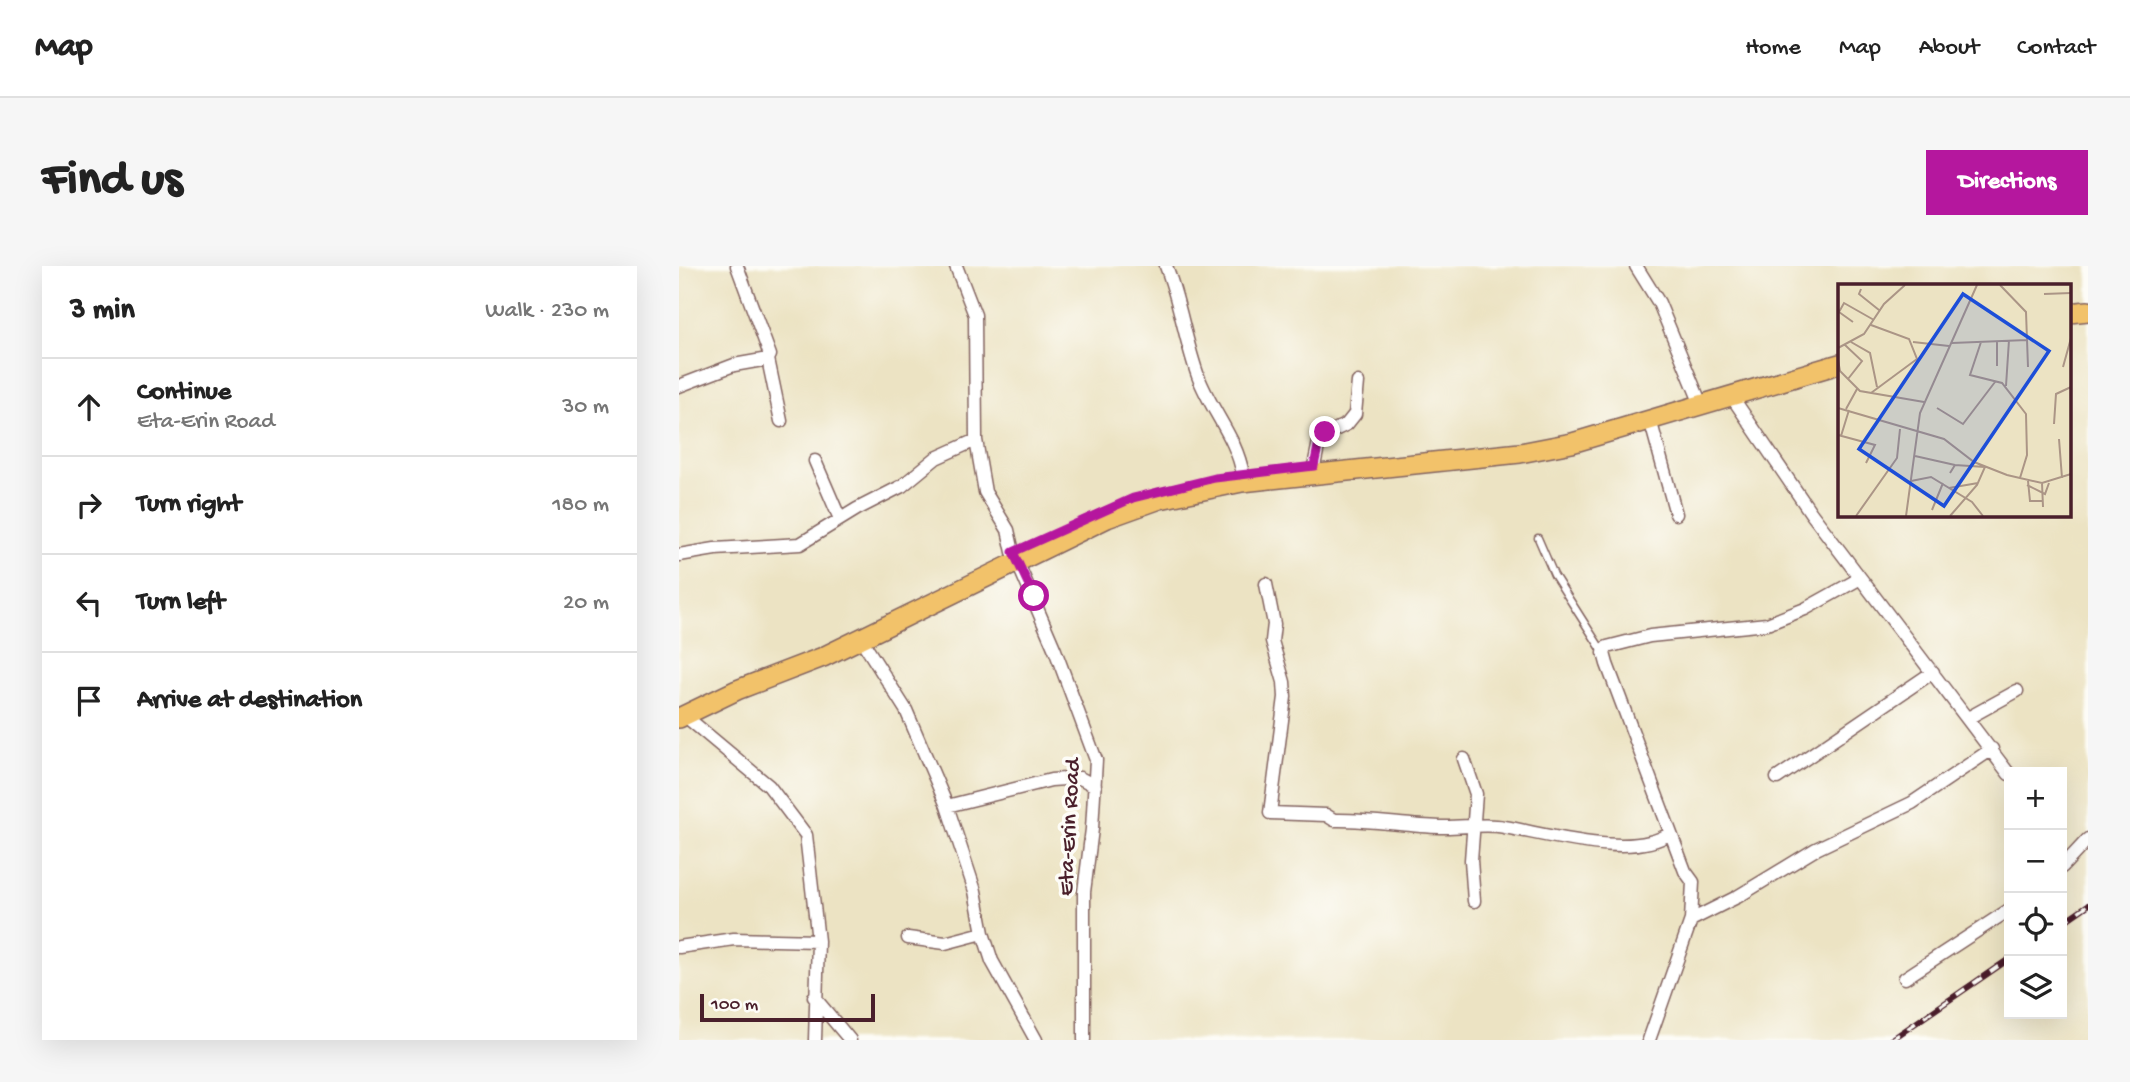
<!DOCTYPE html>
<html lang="en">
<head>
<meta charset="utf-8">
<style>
  body { margin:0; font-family:"Gochi Hand",sans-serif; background:#f6f6f6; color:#222 }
  .controls { position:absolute; right:21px; bottom:21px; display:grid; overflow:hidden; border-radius:0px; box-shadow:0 7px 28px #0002 }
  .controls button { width:63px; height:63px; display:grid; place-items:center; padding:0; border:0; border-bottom:2px solid #e0e0e0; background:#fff; color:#222; font:35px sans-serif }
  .scale { position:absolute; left:21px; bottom:18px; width:175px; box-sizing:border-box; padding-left:7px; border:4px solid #4a1f2b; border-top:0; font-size:19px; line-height:24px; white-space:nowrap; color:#4a1f2b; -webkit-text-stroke:5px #fdfcf7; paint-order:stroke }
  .stop { position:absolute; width:21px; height:21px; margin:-16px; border:5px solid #b5179e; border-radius:50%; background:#fff }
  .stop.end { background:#b5179e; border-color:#fff; box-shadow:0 2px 7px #0008 }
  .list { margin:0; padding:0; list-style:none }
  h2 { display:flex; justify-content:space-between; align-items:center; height:91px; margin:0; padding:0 28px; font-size:30px }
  h2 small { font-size:23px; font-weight:400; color:#767676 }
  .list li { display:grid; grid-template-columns:46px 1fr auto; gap:21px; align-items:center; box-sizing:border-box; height:98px; padding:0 28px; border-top:2px solid #e0e0e0 }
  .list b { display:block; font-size:26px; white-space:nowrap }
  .list p { margin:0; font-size:23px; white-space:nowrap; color:#767676 }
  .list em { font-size:23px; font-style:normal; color:#767676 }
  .icon { flex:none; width:38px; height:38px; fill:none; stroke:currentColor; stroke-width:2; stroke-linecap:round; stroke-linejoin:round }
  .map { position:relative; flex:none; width:1409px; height:774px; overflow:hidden; border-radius:0px }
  header { display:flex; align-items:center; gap:42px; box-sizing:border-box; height:98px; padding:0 35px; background:#fff; border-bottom:2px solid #e0e0e0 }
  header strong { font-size:33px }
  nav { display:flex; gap:38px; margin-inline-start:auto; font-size:24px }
  .intro { display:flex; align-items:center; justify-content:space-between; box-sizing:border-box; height:168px; padding:0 42px }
  h1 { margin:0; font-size:49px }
  .button { padding:18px 32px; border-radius:0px; background:#b5179e; color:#fff; font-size:24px; font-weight:700 }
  main { display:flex; gap:42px; padding:0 42px }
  aside { flex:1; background:#fff; border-radius:0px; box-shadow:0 7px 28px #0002 }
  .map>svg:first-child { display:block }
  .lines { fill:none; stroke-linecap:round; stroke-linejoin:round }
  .lane-casing { stroke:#836460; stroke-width:9 }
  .street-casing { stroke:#836460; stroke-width:15 }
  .primary-casing { stroke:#836460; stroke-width:22 }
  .lane { stroke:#fff; stroke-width:6 }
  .street { stroke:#fff; stroke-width:12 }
  .primary { stroke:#f2c26a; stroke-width:19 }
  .rail-casing { stroke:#4a1f2b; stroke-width:6 }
  .rail { stroke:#fdfcf7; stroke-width:3.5; stroke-dasharray:10; stroke-linecap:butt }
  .route { stroke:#b5179e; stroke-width:9 }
  .labels { text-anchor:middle; stroke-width:7; stroke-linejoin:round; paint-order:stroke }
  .street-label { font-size:23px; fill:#4a1f2b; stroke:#fdfcf7 }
  .inset-road { fill:none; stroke:#ab9586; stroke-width:2 }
  .view { fill:#1d4ed8; fill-opacity:0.15; stroke:#1d4ed8; stroke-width:3.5 }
  .inset-edge { fill:none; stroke:#4a1f2b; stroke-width:3.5 }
</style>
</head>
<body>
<header>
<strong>Map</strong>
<nav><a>Home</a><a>Map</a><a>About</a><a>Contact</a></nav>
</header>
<div class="intro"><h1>Find us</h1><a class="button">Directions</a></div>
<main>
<aside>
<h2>3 min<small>Walk · 230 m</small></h2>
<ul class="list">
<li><svg class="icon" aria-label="ahead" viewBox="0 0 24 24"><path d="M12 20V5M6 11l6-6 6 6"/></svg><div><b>Continue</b><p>Eta-Erin Road</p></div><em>30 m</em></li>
<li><svg class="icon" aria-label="right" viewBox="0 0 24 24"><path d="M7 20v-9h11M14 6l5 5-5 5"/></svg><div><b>Turn right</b></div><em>180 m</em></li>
<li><svg class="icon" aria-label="left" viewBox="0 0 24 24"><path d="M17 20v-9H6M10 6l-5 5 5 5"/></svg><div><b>Turn left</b></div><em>20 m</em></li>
<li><svg class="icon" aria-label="arrive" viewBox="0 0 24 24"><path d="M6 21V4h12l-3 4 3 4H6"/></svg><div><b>Arrive at destination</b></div></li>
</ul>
</aside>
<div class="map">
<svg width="1409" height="774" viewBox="0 0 1409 774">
  <rect width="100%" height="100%" fill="#fdfcf7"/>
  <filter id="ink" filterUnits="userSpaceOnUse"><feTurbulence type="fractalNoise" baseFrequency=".0143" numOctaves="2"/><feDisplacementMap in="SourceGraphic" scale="14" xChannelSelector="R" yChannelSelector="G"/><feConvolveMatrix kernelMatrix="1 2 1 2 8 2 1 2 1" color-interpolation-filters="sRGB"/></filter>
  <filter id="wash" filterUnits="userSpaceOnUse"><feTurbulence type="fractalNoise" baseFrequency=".00686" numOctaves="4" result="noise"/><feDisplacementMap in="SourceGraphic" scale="28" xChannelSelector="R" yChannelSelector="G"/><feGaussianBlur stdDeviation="1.57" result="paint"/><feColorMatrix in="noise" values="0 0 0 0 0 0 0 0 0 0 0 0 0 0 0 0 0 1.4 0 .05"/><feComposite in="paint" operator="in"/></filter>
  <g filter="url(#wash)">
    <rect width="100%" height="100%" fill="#ece3c3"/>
  </g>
  <g filter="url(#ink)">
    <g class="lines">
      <g class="lane-casing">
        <path id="lane" d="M859,272L875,309L924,386"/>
      </g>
      <g class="street-casing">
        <path id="street" d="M277,0L296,49L297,174L306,226L329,264L334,286L376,384L417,494L413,563L405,626V774
          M487,0C501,36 506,74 519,110C532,145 558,172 564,209
          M957,0L980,37L1019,131
          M89,93L102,155
          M0,120L55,99L89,93L91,89L58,0
          M1053,131L1132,247L1330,508
          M972,157L997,248
          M136,195L161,253
          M635,200L641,171L668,158L676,148L679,116
          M0,289L36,283L121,278L178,243L223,220L257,192L297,174
          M587,318L595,358L593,375L605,416L606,431L591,547L647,549L655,554C690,553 726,560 761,561C780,562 807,557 825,561C868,568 955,594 991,567
          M182,373L227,444L268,540L296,625L304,667
          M5,449L90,520L127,569L139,675L136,774
          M1289,452L1338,425
          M785,493L797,528L792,594L795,635
          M1098,512L1254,406
          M268,540L372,514L401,512L416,520
          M1383,601L1409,573
          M1012,654L1058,631L1137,583L1233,537L1313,483
          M229,672L266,677L304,667L313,695L357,774
          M0,681L55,673L139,675
          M1226,712L1330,644
          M135,731L171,774
          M970,774L1012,654L1014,616L1006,605L928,398L925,387L928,381L971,370L1088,358L1126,343L1180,313"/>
      </g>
      <g class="primary-casing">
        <path id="primary" d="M1390,47L1409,45
          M0,452L58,424L144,391L428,252L481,233L563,216L841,187L893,177L1160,98"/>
      </g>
      <use href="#lane" class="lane"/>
      <use href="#street" class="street"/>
      <use href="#primary" class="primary"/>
      <g class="rail-casing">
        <path id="rail" d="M1383,657L1409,639
          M1212,774L1330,693"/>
      </g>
      <use href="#rail" class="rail"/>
    </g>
  </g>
  <g class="lines" filter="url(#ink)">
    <path class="route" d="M355,330L334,286L454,232L536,212L635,200L641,171L646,166"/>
  </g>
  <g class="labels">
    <g class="street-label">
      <text transform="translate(388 561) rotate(-87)" y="8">Eta-Erin Road</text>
    </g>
  </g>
  <g transform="translate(1159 18)">
    <rect width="233" height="233" fill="#ece3c3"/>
    <path class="inset-road" d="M162,1L188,28L190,83M23,5L21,10L41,26M206,10L233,9M15,38L1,28L6,19L36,36M33,41L71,55L79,75L33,109M159,57V82M13,58L32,69L39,103M75,58L111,62M143,58L132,91L164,99L188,130L189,171L182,194M114,59L189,56M7,61L24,77L10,95M0,64L26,50L46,20L67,1M0,76L2,87L22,107L86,118M225,83L233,54M168,102L171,56M0,124L106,155L136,178L169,191L204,199L233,190M99,124L125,140L157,98M8,125L19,105M216,140L218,110L233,103M0,151L37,161L28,179M3,152L11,126M221,155L224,194M77,172L117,181M73,197L93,193L134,218L145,232M190,197L192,217H205M204,199L205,223M189,201L207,210L211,199M111,204L140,199M94,226L105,199M18,232L59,174L62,145M68,232L82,129L139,1M112,232L139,201L147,183L117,181L112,189"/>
    <path class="view" d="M125,10L211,67L106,222L21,165Z"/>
    <rect width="233" height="233" class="inset-edge"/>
  </g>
</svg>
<div class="controls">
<button>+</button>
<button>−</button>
<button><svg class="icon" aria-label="locate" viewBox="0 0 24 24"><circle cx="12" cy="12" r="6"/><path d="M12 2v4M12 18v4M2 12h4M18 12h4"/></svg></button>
<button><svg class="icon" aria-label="layers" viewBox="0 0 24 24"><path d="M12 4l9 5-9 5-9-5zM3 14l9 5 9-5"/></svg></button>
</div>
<div class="scale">100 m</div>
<div class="stop" style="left:355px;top:330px"></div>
<div class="stop end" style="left:646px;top:166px"></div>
</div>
</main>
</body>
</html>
